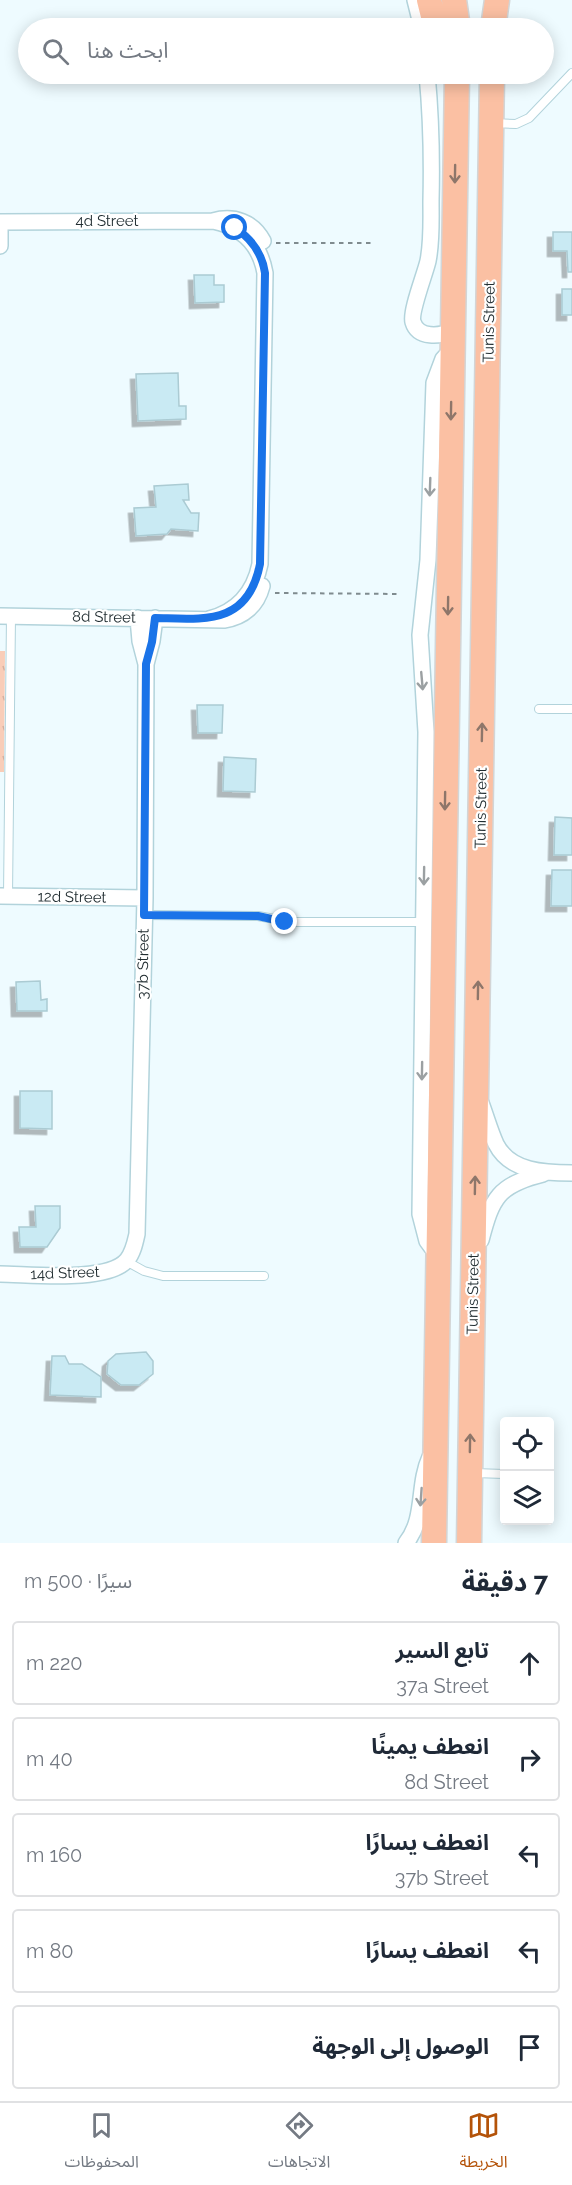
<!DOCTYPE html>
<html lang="ar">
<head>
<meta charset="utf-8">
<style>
  body { margin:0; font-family:Raleway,"Noto Sans Arabic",sans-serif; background:#f6f6f7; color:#1f2937; direction:rtl }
  .controls { position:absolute; right:18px; bottom:18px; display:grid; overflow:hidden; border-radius:6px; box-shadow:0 3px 15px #0003 }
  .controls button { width:54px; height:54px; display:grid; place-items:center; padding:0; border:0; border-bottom:2px solid #e0e1e3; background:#fff; color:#1f2937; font:30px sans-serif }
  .stop { position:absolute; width:18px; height:18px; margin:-14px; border:4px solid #1a73e8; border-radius:50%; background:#fff }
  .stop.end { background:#1a73e8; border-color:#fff; box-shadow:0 2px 6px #0008 }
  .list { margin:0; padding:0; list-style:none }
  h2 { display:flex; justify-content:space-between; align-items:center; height:78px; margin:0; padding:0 24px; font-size:26px }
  h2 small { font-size:20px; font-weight:400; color:#747a83 }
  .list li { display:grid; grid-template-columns:39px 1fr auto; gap:18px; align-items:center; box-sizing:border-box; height:84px; margin:0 12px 12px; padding:0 12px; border:2px solid #e0e1e3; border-radius:6px }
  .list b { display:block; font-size:22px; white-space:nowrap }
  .list p { margin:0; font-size:20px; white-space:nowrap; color:#747a83 }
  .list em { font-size:20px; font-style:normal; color:#747a83 }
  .icon { flex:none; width:33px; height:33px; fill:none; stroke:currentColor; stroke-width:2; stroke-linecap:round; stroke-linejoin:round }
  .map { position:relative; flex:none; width:572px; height:1543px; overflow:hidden; direction:ltr }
  .search { position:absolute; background:#fff; box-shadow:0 3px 15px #0003; left:18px; right:18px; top:18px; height:66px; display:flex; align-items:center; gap:15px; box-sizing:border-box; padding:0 21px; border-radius:33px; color:#747a83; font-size:22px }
  .sheet { height:558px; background:#fff }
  nav { display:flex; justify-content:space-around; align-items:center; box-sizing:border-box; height:84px; border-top:2px solid #e0e1e3; background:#fff; font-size:16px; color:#747a83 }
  nav a { display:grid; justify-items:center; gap:3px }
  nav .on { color:#b45309 }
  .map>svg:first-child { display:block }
  .park { fill:url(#park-tufts) }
  .building { fill:#c9eaf3; stroke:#abcbd3; stroke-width:1.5; filter:url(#shadow) }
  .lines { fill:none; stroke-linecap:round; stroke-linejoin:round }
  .service-casing { stroke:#b2d3db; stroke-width:10 }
  .minor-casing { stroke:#b2d3db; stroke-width:18 }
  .primary-casing { stroke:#d3d5d6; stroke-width:27 }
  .path { stroke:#7f8b8f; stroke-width:2; stroke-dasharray:4.5 4.5; stroke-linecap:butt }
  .service { stroke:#fff; stroke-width:8 }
  .minor { stroke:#fff; stroke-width:15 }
  .primary { stroke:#fbc0a3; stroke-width:24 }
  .oneway { stroke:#8e766a }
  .oneway2 { stroke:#9ba0a2 }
  .route { stroke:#1a73e8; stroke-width:8 }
  .labels { text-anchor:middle; stroke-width:4.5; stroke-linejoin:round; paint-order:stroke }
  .street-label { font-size:15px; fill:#212d31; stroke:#fff }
</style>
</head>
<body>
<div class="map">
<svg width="572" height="1543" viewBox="0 0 572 1543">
  <defs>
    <pattern id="park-tufts" width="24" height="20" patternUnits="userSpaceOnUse" patternTransform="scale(1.5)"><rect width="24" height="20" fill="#f9cdb8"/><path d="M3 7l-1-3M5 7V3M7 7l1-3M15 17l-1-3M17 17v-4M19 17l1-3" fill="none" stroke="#d5b09f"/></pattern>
    <filter id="shadow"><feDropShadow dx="-5.5" dy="5.5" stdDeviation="0" flood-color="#0004"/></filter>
  </defs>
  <rect width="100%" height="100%" fill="#eefbff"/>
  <path class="park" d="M0,651H5L4,772H0Z"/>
  <path class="building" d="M553,232H572V272H568L567,251H553Z
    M194,275H214V285H224V302L195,303Z
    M562,289H572V315H562Z
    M178,373L179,406H186V419L138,421L136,374Z
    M188,484L189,500H183L191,513H199L198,531L171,529L167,534L136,536L134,508L156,507L154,486Z
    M197,705H223L222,733H198Z
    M224,757L256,759L255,792L223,791Z
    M555,817L572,818V855H554Z
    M552,870H572V906H551Z
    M40,981L41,1000L47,999V1011H17L16,982Z
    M20,1091H52V1129L20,1128Z
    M35,1206H60V1228L47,1247H20L19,1227H36Z
    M146,1352L153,1361V1374L139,1385H121L107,1374L108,1361L116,1354Z
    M52,1356H65L69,1364H82L101,1377V1397L50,1395Z"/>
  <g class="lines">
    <g class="service-casing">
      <path id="service" d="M493,123L516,124L529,118L572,73
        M539,709H572
        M8,896L11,616
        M144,915L258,916L291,922H423
        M126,1261L144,1271L163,1276H264
        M474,1473L504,1474"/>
    </g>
    <g class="minor-casing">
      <path id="minor" d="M415,0L422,28
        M427,74C431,116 432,159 431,201C431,221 432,241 428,261C425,274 410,312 413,322C418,339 440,336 453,331
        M0,222L213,221C234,215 253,222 263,241
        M0,246V222
        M0,616L224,620C244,617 257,605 262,586
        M138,618L140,641L146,664
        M209,619C237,612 254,593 260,564L265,273C260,244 242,227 213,221
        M0,896L145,898
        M481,1103C486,1116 490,1131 496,1144C510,1172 545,1173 572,1173
        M481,1240C492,1198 498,1185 543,1174
        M438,1256L427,1241L420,1214L426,732L420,635L428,560L434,383L443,359L452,349
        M0,1274C29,1274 108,1283 127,1260C133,1253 135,1243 137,1234L145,898L146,664L152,641L155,618
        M406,1543C426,1518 417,1485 430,1457"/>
    </g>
    <g class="primary-casing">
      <path id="primary" d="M429,0L436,28
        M454,0L458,28
        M493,28L497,0
        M434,1543L457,74
        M469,1543L492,74"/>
    </g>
    <path class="path" d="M276,243H375
      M275,593L399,594"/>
    <use href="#service" class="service"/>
    <use href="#minor" class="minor"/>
    <use href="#primary" class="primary"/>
  </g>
  <defs><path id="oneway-shaft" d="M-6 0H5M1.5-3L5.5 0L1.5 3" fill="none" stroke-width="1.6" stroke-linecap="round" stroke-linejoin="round" transform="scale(1.5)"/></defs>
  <g class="oneway">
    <use href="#oneway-shaft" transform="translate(455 174) rotate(91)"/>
    <use href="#oneway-shaft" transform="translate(451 411) rotate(91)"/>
    <use href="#oneway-shaft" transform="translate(448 606) rotate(91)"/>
    <use href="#oneway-shaft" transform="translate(482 732) rotate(-89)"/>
    <use href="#oneway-shaft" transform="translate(445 801) rotate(91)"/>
    <use href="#oneway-shaft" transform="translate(478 990) rotate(-89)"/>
    <use href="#oneway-shaft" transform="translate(475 1185) rotate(-89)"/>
    <use href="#oneway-shaft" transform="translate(470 1443) rotate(-89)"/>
  </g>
  <g class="oneway2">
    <use href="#oneway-shaft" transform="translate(430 487) rotate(92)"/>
    <use href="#oneway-shaft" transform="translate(422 681) rotate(85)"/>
    <use href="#oneway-shaft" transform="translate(424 876) rotate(91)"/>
    <use href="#oneway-shaft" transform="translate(422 1071) rotate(91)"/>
    <use href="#oneway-shaft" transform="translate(421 1497) rotate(94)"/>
  </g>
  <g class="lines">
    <path class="route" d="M235,228C252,239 262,253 265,273L260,564C248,626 204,619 155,618L152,642L146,664L144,915L258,916L285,922"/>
  </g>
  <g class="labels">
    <g class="street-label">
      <text x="107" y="226">4d Street</text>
      <text transform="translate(489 322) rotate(-89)" y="5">Tunis Street</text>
      <text transform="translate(104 617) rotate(1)" y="5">8d Street</text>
      <text transform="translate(481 808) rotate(-89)" y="5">Tunis Street</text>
      <text transform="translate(72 897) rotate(1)" y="5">12d Street</text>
      <text transform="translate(143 964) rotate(-89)" y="5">37b Street</text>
      <text transform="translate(65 1273) rotate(-2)" y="5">14d Street</text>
      <text transform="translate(473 1294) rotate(-89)" y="5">Tunis Street</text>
    </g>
  </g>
</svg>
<div class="controls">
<button><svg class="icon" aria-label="locate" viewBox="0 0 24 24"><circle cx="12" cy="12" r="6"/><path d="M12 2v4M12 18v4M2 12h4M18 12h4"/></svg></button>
<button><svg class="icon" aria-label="layers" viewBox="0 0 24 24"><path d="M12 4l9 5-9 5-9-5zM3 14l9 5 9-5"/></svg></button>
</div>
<div class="stop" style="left:235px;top:228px"></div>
<div class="stop end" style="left:285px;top:922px"></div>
<div class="search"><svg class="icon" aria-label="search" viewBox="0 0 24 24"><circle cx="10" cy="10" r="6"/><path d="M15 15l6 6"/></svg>ابحث هنا</div>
</div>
<section class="sheet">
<h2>7 دقيقة<small>سيرًا · 500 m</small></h2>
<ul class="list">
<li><svg class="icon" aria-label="ahead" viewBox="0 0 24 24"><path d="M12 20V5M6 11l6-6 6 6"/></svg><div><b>تابع السير</b><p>37a Street</p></div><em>220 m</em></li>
<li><svg class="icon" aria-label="right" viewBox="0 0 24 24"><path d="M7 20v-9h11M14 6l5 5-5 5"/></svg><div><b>انعطف يمينًا</b><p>8d Street</p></div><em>40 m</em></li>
<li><svg class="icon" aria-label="left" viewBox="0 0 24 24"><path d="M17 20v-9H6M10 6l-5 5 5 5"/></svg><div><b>انعطف يسارًا</b><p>37b Street</p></div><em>160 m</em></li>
<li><svg class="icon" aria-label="left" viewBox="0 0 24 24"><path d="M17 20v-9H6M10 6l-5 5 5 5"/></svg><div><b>انعطف يسارًا</b></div><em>80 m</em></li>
<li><svg class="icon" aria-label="arrive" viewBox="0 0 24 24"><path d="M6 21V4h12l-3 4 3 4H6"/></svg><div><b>الوصول إلى الوجهة</b></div></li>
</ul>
</section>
<nav>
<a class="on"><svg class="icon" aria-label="map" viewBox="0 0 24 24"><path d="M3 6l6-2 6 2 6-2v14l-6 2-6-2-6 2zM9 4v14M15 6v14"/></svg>الخريطة</a>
<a><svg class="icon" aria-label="directions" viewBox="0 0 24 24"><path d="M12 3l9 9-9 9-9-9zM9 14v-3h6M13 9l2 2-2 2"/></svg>الاتجاهات</a>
<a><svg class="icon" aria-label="saved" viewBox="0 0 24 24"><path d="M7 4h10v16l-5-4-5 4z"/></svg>المحفوظات</a>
</nav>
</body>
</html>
